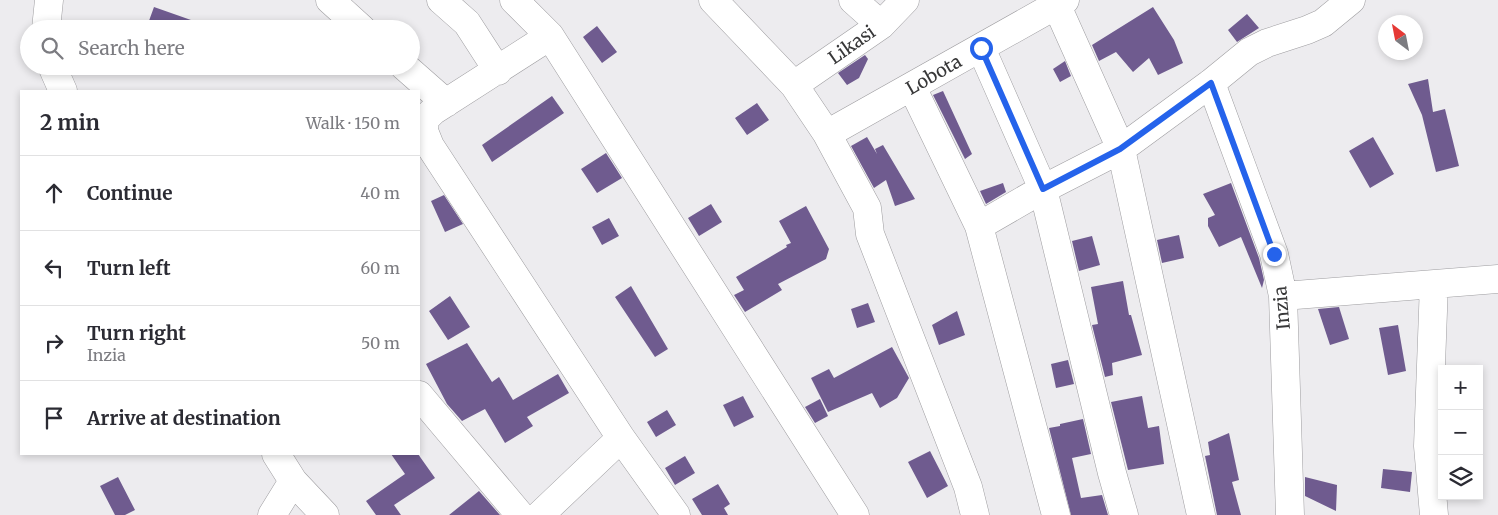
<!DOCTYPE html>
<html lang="en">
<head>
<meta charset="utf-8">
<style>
  body { margin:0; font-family:Merriweather,serif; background:#f2f2f3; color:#2b2b33 }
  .controls { position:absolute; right:15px; bottom:15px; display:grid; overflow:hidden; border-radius:0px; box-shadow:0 2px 8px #0003 }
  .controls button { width:45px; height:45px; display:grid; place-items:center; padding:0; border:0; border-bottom:1px solid #e1e1e2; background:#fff; color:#2b2b33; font:25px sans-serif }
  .compass { position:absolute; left:1378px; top:15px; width:45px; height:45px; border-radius:50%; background:#fff; box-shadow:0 2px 8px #0003; rotate:328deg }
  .stop { position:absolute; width:15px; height:15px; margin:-11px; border:4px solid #2563eb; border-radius:50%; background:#fff }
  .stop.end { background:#2563eb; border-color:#fff; box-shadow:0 1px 5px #0008 }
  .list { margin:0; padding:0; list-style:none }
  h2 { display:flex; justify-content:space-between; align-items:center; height:65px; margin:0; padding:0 20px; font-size:21px }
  h2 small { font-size:16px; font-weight:400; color:#7c7c81 }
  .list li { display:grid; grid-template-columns:32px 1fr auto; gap:15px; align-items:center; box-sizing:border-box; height:75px; padding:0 20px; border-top:1px solid #e1e1e2 }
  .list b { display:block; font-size:19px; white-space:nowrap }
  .list p { margin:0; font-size:16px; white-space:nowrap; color:#7c7c81 }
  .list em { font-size:16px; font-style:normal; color:#7c7c81 }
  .icon { flex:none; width:28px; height:28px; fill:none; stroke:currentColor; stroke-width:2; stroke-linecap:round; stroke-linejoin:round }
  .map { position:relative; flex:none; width:1498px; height:515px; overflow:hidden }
  .search { position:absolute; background:#fff; box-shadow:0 2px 8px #0003; left:20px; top:20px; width:400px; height:55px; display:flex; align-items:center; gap:12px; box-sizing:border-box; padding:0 18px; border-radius:28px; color:#7c7c81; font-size:19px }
  .panel { position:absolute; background:#fff; box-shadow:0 2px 8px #0003; left:20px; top:90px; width:400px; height:365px; border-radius:0px }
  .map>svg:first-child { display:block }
  .building { fill:#6f5b8f }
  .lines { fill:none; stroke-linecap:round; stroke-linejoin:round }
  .minor-casing { stroke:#9e9da0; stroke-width:29 }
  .minor { stroke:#fff; stroke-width:28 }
  .route { stroke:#2563eb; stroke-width:6 }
  .labels { text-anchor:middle; stroke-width:5; stroke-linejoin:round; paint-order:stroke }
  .street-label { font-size:18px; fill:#383839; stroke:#fff }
</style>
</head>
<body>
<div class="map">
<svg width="1498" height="515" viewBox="0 0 1498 515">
  <rect width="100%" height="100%" fill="#edecef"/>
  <path class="building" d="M154,7L208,26V29H146Z
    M1153,7L1174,40L1183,63L1158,75L1149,58L1133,72L1116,52L1099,61L1092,45Z
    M1247,14L1259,28L1237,42L1228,30Z
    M597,26L617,52L602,63L583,37Z
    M865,55L868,59L859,78L847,85L838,73Z
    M1065,61L1071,76L1060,82L1053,69Z
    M1428,79L1433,112L1445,109L1459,166L1436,172L1422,115L1408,84Z
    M943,91L972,154L965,159L933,95Z
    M552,96L564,113L492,162L482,145Z
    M757,103L769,120L747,135L735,118Z
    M867,137L877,154L875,149L883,145L915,199L895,206L886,180L874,188L851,146Z
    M1373,137L1394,174L1370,188L1349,151Z
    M606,153L622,178L597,193L581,169Z
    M1003,183L1006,192L986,204L980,191Z
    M1231,183L1259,258L1264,280L1262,288L1241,237L1219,247L1208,226V218L1215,215L1203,194Z
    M444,195L463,224L445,232L431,201Z
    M711,204L722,222L699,236L688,218Z
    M806,206L829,249L826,259L778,284L782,290L745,312L734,295L744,290L736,277L787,247L786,245L791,243L779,221Z
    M609,218L619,236L602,245L592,227Z
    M1179,235L1184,258L1162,263L1157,240Z
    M1092,236L1100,265L1079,271L1072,241Z
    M1123,281L1129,315H1131L1142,355L1112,363L1113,375L1105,377L1092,325L1098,324L1091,287Z
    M631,286L668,349L655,357L615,297Z
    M450,296L470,327L448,340L429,311Z
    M868,303L875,322L857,328L851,309Z
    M1339,307L1349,339L1330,345L1318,309Z
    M957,311L965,335L939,345L932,325Z
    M1398,325L1406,371L1388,375L1379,328Z
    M467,343L492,382L499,377L513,400L558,374L569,393L527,417L533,426L505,443L485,409L462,421L447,404L426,364Z
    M892,347L909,378L897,398L880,408L872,393L828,412L811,378L829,369L834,378Z
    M1068,360L1074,384L1056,388L1051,364Z
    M743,396L754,417L734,427L723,405Z
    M1142,396L1148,428L1159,426L1164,464L1128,470L1111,402Z
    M820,399L828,416L815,423L805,407Z
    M667,410L676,425L656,437L647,422Z
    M1083,419L1091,454L1072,458L1081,498L1102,495L1108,515H1071L1049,428L1060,426V424Z
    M1229,433L1239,480L1232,482L1241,515H1217L1205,456L1210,455L1208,442Z
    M930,451L948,486L927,498L908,462Z
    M391,454H418L435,478L394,505L401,515H376L366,501L405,474Z
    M685,456L695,473L675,485L665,468Z
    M1383,469L1412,472L1410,492L1381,488Z
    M118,477L135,510L125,515H115L100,486Z
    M1305,477L1337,485L1336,511L1305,496Z
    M718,484L730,504L724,508L728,515H702L692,499Z
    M479,491L500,515H449Z"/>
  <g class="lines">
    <g class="minor-casing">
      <path id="minor" d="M330,0L362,29
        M441,0L467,23L498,71
        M514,0L550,36L855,515
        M713,0L794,85L827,134L867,208L870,234L968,487L975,515
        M853,0L881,25
        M1057,6L1121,149L1201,515
        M46,29L49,0
        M550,36L433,111L424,120V131L430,146L621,438L676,515
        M981,48L1043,189L1112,473L1124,515
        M52,66L63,91
        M404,66L446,103
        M1211,83L1274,254L1283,296L1290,515
        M794,85L881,25L905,0
        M912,87L979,226L1056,515
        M827,134L1065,0
        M979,226L1043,189L1121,149L1211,83L1249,52L1267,43L1307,30L1323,23L1351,0
        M1434,284L1428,446L1434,515
        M1283,296L1498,279
        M419,395L520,515
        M276,454L293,481L325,515
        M272,515L293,481
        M540,515L621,438"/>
    </g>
    <use href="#minor" class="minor"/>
  </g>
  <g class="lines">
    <path class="route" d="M981,48L1043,189L1120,149L1211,83L1274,254"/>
  </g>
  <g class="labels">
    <g class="street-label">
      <text transform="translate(852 45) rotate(-35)" y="6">Likasi</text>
      <text transform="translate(934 75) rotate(-30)" y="6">Lobota</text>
      <text transform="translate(1282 308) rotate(-95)" y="6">Inzia</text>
    </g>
  </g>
</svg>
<div class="controls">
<button>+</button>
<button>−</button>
<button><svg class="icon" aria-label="layers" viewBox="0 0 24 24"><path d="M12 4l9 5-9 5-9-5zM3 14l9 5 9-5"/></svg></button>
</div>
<svg class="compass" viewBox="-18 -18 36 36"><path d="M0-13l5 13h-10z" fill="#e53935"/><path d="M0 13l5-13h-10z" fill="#7c7c81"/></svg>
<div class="stop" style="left:981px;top:48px"></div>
<div class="stop end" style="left:1274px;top:254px"></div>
<div class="search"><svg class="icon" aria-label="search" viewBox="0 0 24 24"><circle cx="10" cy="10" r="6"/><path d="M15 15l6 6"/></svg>Search here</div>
<section class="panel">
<h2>2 min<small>Walk · 150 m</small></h2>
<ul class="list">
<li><svg class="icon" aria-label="ahead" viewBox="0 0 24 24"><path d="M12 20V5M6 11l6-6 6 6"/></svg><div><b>Continue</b></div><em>40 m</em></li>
<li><svg class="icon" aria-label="left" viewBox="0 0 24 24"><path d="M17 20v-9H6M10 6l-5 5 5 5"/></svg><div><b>Turn left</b></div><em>60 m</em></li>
<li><svg class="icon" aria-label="right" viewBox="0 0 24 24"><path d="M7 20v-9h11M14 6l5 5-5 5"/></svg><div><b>Turn right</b><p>Inzia</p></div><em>50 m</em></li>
<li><svg class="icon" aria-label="arrive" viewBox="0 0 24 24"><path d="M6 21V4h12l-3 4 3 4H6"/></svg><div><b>Arrive at destination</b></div></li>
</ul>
</section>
</div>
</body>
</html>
